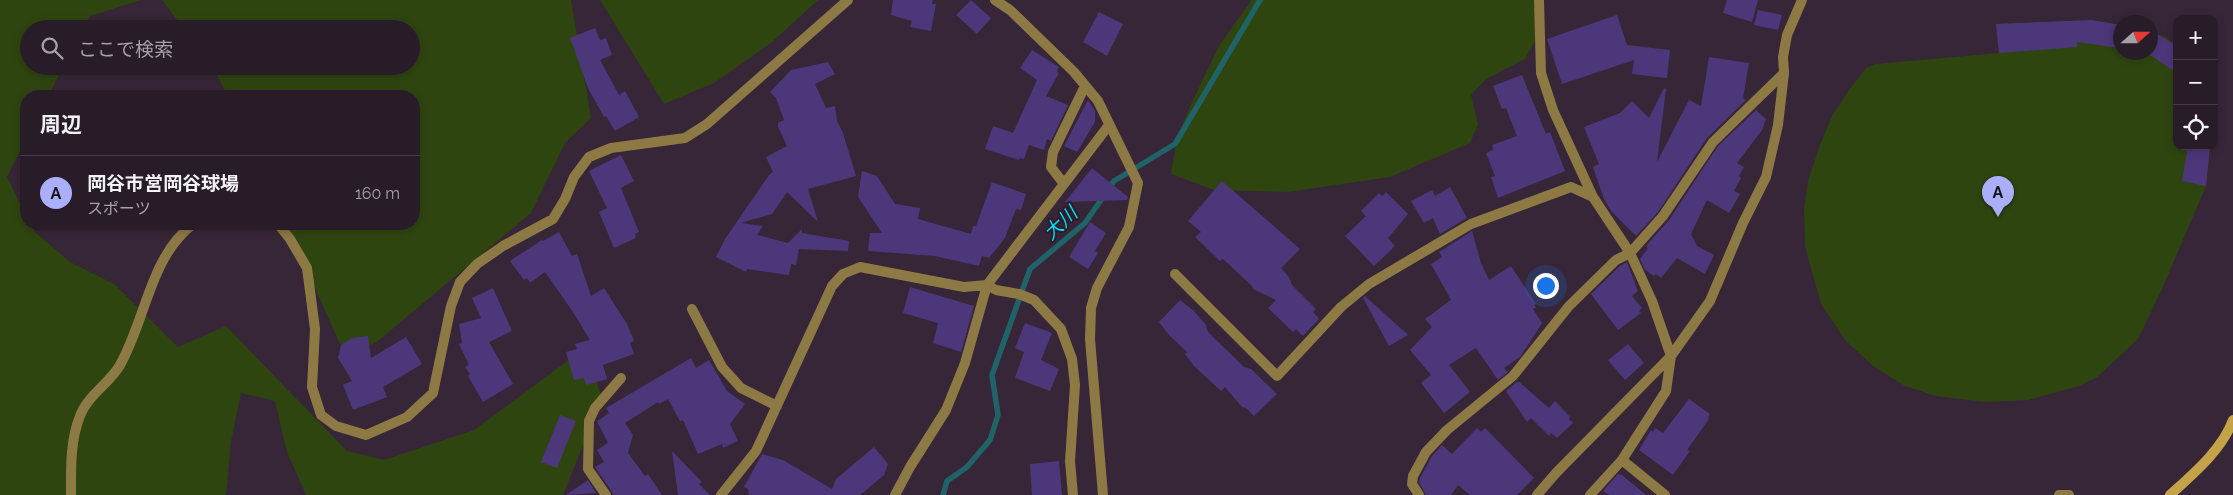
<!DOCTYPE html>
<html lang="ja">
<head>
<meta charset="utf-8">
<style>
  body { margin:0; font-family:Raleway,"Noto Sans JP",sans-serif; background:#352935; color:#f1f3f6 }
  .controls { position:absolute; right:15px; top:15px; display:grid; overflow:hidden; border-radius:10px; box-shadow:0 2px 8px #0003 }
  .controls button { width:45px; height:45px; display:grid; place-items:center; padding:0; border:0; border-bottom:1px solid #453a46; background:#291c29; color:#f1f3f6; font:25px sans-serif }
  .compass { position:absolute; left:2113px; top:15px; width:45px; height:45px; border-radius:50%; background:#291c29; box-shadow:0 2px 8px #0003; rotate:69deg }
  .you { position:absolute; left:1545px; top:285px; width:18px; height:18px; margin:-12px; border:4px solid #fff; border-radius:50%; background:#1a73e8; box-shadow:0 0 0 8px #1a73e833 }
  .badge { display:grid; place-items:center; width:32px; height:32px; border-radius:50%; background:#abaffb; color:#111; font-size:16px; font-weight:700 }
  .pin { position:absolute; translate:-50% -41px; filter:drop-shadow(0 1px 2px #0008) }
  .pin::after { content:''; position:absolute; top:26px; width:18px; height:15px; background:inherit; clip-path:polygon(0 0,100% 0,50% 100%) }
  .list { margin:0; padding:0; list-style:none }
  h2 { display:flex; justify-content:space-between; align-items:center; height:65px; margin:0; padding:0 20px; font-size:21px }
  h2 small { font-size:16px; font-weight:400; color:#a5a1a8 }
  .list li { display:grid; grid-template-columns:32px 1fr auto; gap:15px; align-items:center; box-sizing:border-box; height:75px; padding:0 20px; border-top:1px solid #453a46 }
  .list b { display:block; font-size:19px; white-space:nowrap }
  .list p { margin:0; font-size:16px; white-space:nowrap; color:#a5a1a8 }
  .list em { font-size:16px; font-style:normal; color:#a5a1a8 }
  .icon { flex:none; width:28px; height:28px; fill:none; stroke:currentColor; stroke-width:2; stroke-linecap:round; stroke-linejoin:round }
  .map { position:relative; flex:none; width:2233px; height:495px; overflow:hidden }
  .search { position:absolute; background:#291c29; box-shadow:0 2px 8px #0003; left:20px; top:20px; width:400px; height:55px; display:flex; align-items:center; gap:12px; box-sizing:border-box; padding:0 18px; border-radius:28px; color:#a5a1a8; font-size:19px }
  .panel { position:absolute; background:#291c29; box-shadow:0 2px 8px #0003; left:20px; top:90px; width:400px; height:140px; border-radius:20px }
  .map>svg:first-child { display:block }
  .green { fill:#2f4510 }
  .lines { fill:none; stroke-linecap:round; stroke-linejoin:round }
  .stream { stroke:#1f6368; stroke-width:5.5 }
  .building { fill:#4d377b }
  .lane { stroke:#8d7943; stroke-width:10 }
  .street { stroke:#8d7943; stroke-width:10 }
  .secondary { stroke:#c4a348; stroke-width:10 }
  .labels { text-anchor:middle; stroke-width:4; stroke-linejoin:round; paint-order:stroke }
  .water-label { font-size:19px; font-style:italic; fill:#02e0ef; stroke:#2d1c2d }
</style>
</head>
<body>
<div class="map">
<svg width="2233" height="495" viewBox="0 0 2233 495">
  <rect width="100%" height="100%" fill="#372637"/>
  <path class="green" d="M0,0H141L90,16L83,29H29V66H64L48,96H26V139L7,177L26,215V224H31L35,232L70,262L114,284L178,347L226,326L347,451L384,460L474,430L585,348L602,398L563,495H306L287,452L275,401L241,393L231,441L226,495H0Z
    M162,0H571L591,118L565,143L531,213L378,341L346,357L286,224H414V96H228L212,66H411V29H184Z
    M600,0H818L771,43L714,83L664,104Z
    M1252,0H1537L1536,39L1525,59L1486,79L1471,95L1478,124L1470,143L1390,177L1288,192L1214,190L1171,174L1177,138L1192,102L1220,44Z
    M2092,20L2120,25V52H2150L2151,31L2167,38L2177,46V146H2210L2206,186L2162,289L2138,339L2097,377L2079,386L2028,400L1985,402L1936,396L1905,386L1873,366L1846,341L1821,304L1805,246L1804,209L1808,181L1820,145L1832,116L1847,93L1866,68L1876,64L1999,53L1996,24Z"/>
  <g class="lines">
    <path class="stream" d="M943,495L947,481L967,467L990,440L998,415L992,375L1030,269L1085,223L1114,181L1175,144L1260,0"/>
  </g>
  <path class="building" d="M893,0H933L932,4H936L931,31L910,27L912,21L891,15Z
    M971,0L991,18L977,34L956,15Z
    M1727,0H1758L1752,22L1723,13Z
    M1758,10L1782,15L1778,30L1754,25Z
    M1099,12L1123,24L1107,56L1083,42Z
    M1617,15L1627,45L1670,50L1667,78L1632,74L1634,60L1562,84L1547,39Z
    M2092,20L2120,25V48L2077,42V47L1999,53L1996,24Z
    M595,28L600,40L606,38L612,55L600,60L619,95L625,91L639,117L615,131L606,116L604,117L588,88L570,38Z
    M2150,30L2177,46V73L2150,55Z
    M1032,50L1059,67L1057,72L1059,73L1046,96L1068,105L1051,141L1047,139L1044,150L1029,145L1024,159L1020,158L1019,160L985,149L993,126L1013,133L1037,80L1020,68Z
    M1709,57L1749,63L1743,98L1746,100L1707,138L1658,212L1636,236L1611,211L1604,199L1593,167L1599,164L1584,127L1620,113L1632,101L1649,118L1664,88L1666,89L1657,162L1689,100L1701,106Z
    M828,62L835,74L815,84L826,108L835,106L837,121L843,133L856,176L808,189L818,222L787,192L772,214L741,223L763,226L757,235L788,243L802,229V233L849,241L848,251L799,249L796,265L791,264L789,275L747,269L746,272L716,257L725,239L769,175L773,172L766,157L787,146L778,127V123L784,120L776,98L770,92L791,70Z
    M1522,75L1546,134L1550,132L1565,171L1498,198L1491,177L1495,176L1486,153L1493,150L1492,145L1517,136L1506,108L1502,109L1493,86Z
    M1088,100L1095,111V122L1077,152L1064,146Z
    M1756,110L1766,119L1762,130L1737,163L1744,167L1739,176L1741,178L1734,191L1740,194L1729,213L1707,200L1691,234L1697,246L1714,255L1705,274L1677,258L1661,278L1656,274L1654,276L1645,270L1640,259L1648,248L1646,246L1669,220L1718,146Z
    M2188,146H2210L2206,186L2182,181Z
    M621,155L634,181L621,188L639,232L635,234L636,238L614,248L599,212L607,208L589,171Z
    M1092,168L1128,197L1127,200L1065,202Z
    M862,171L877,176L895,204L920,208L918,219L971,234L973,226H976L992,182L1026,194L1021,210L1016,209L1005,238L989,258L982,256L979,266L935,256L868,251L870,233H882L858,197Z
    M1222,181L1300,249L1281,268L1289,277L1292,285L1316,309L1313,312L1319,319L1303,336L1296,329L1293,332L1268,308L1276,300L1253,289L1252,286L1223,259L1220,261L1195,237L1201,232L1188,221Z
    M1450,187L1467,218L1440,234L1433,218L1424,223L1411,201L1432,190L1435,196Z
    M1386,192L1408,214L1388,238L1395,246L1374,266L1345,236L1366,216L1361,211L1379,193L1382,196Z
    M1090,222L1106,233L1095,251L1098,253L1088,269L1069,257Z
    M1472,231L1481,263L1489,280L1511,266L1536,304L1534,305L1536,307L1533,309L1542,323L1526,348L1520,357L1504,368L1508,372L1498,380L1476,348L1449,365L1470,392L1444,413L1421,383L1431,375L1410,350L1432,327L1425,319L1451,300L1431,264L1442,257L1439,252Z
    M559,232L572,256L577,254L591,296L604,288L627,324L634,341L630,343L634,354L603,365L607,379L586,385L584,378L574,380L566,352L577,349L575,344L590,340L573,312L545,272L530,283L527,278L524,280L510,261L542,240L543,241Z
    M1627,262L1638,291L1632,296L1642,308L1639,311L1641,313L1618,330L1591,294L1620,266Z
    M910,287L974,306L961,352L933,343L938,323L903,313Z
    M493,288L512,331L489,342L513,384L483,402L468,376L470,374L465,367L469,365L459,344L462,343L459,324L481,318L472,298Z
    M1365,296L1408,335L1389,346L1363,298Z
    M1180,300L1194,311L1206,325L1208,332L1244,367L1251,369L1277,394L1254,416L1246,408L1242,407L1225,387L1221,391L1194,366L1185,354L1187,352L1169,335L1159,322Z
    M1025,323L1052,333L1041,360L1059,369L1050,391L1015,378L1024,352L1015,348Z
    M368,336L371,358L406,337L422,364L383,387L387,397L353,410L343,385L352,381L338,358L341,345L352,338Z
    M1628,344L1644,363L1625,380L1608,360Z
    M691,358L696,368L709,360L727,391L745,404L730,424L738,441L723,448L722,444L698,454L683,420L680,421L668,399L659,404L658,402L625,423L633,435L628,453L645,476L648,474L662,495H614L595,467L604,462L597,450L608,443L597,421L609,413L606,408Z
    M1518,381L1549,408L1555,401L1570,417L1569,419L1573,423L1557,438L1551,433L1549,436L1531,418L1527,422L1506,391Z
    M1689,399L1710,414L1708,418L1709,419L1687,450L1690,451L1673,475L1639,450L1651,430L1653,432L1655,428L1663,433Z
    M560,415L576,421L557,468L541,462Z
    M1477,428L1481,432L1485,428L1534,478L1517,495H1470L1458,485L1451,495H1426L1419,482L1420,478L1432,456L1442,445L1452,454Z
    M874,447L888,464L884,475L860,495H749L748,489L744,487L762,454L783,460L832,489L836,479Z
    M672,451L702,482L699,484L710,495H678Z
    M1059,461L1062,495H1032L1030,464Z
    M1618,474L1622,475L1646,495H1609L1603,491Z
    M588,480L596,493L566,495Z"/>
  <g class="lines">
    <path class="lane" d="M987,285L996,290L1019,294L1034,300L1061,329L1072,359L1075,385L1070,461L1073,495
      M1419,495L1412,484L1413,476L1426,452L1447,430L1513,376L1569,306L1616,260L1630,253L1663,216L1713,142L1784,73"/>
    <path class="street" d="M995,0L1010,10L1074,72L1098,101L1138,183L1129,227L1097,288L1091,308L1090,339L1103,495
      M1539,0L1541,73L1553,110L1593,197
      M1064,184L1051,167L1053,152L1085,86
      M278,224L290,239L307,268L315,329L312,387L321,415L336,426L366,435L407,417L433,393L451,306L460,282L477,264L503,246L553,219L565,199L574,177L589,157L611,148L685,138L707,124L848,0
      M1175,274L1277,376L1341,307L1369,284L1471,224L1571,187L1593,197L1630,253L1652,301L1671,356L1666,391L1622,460L1590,495
      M692,309L722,367L741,388L777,406
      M1622,460L1665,495
      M71,495C71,469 70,441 80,416C87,396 110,383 120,365C146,319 150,257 193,224
      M606,495L588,469L589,421L595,408L621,378
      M721,495L756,451L832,286L843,274L860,267L964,287L987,285
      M895,495L910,467L946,410L965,363L987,285L1109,125
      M1537,495L1556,473L1671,356L1710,301L1743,223L1766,177L1778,125L1784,73L1783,57L1787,35L1802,0
      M2059,495H2069"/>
    <path class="secondary" d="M2170,495C2193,474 2222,450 2233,420"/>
  </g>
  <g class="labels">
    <g class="water-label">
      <text transform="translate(1060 223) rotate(-43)" y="7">大川</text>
    </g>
  </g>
</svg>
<div class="controls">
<button>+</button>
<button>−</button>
<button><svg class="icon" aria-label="locate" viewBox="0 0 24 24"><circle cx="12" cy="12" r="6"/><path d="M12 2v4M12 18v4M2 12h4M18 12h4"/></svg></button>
</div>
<svg class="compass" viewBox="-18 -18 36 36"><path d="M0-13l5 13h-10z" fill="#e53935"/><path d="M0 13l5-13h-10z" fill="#a5a1a8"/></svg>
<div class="you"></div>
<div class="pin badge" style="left:1998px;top:217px">A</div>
<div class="search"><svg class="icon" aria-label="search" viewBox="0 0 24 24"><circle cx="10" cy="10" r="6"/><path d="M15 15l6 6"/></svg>ここで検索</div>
<section class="panel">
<h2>周辺<small></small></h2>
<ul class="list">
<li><span class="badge">A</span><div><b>岡谷市営岡谷球場</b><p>スポーツ</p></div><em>160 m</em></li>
</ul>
</section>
</div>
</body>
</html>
